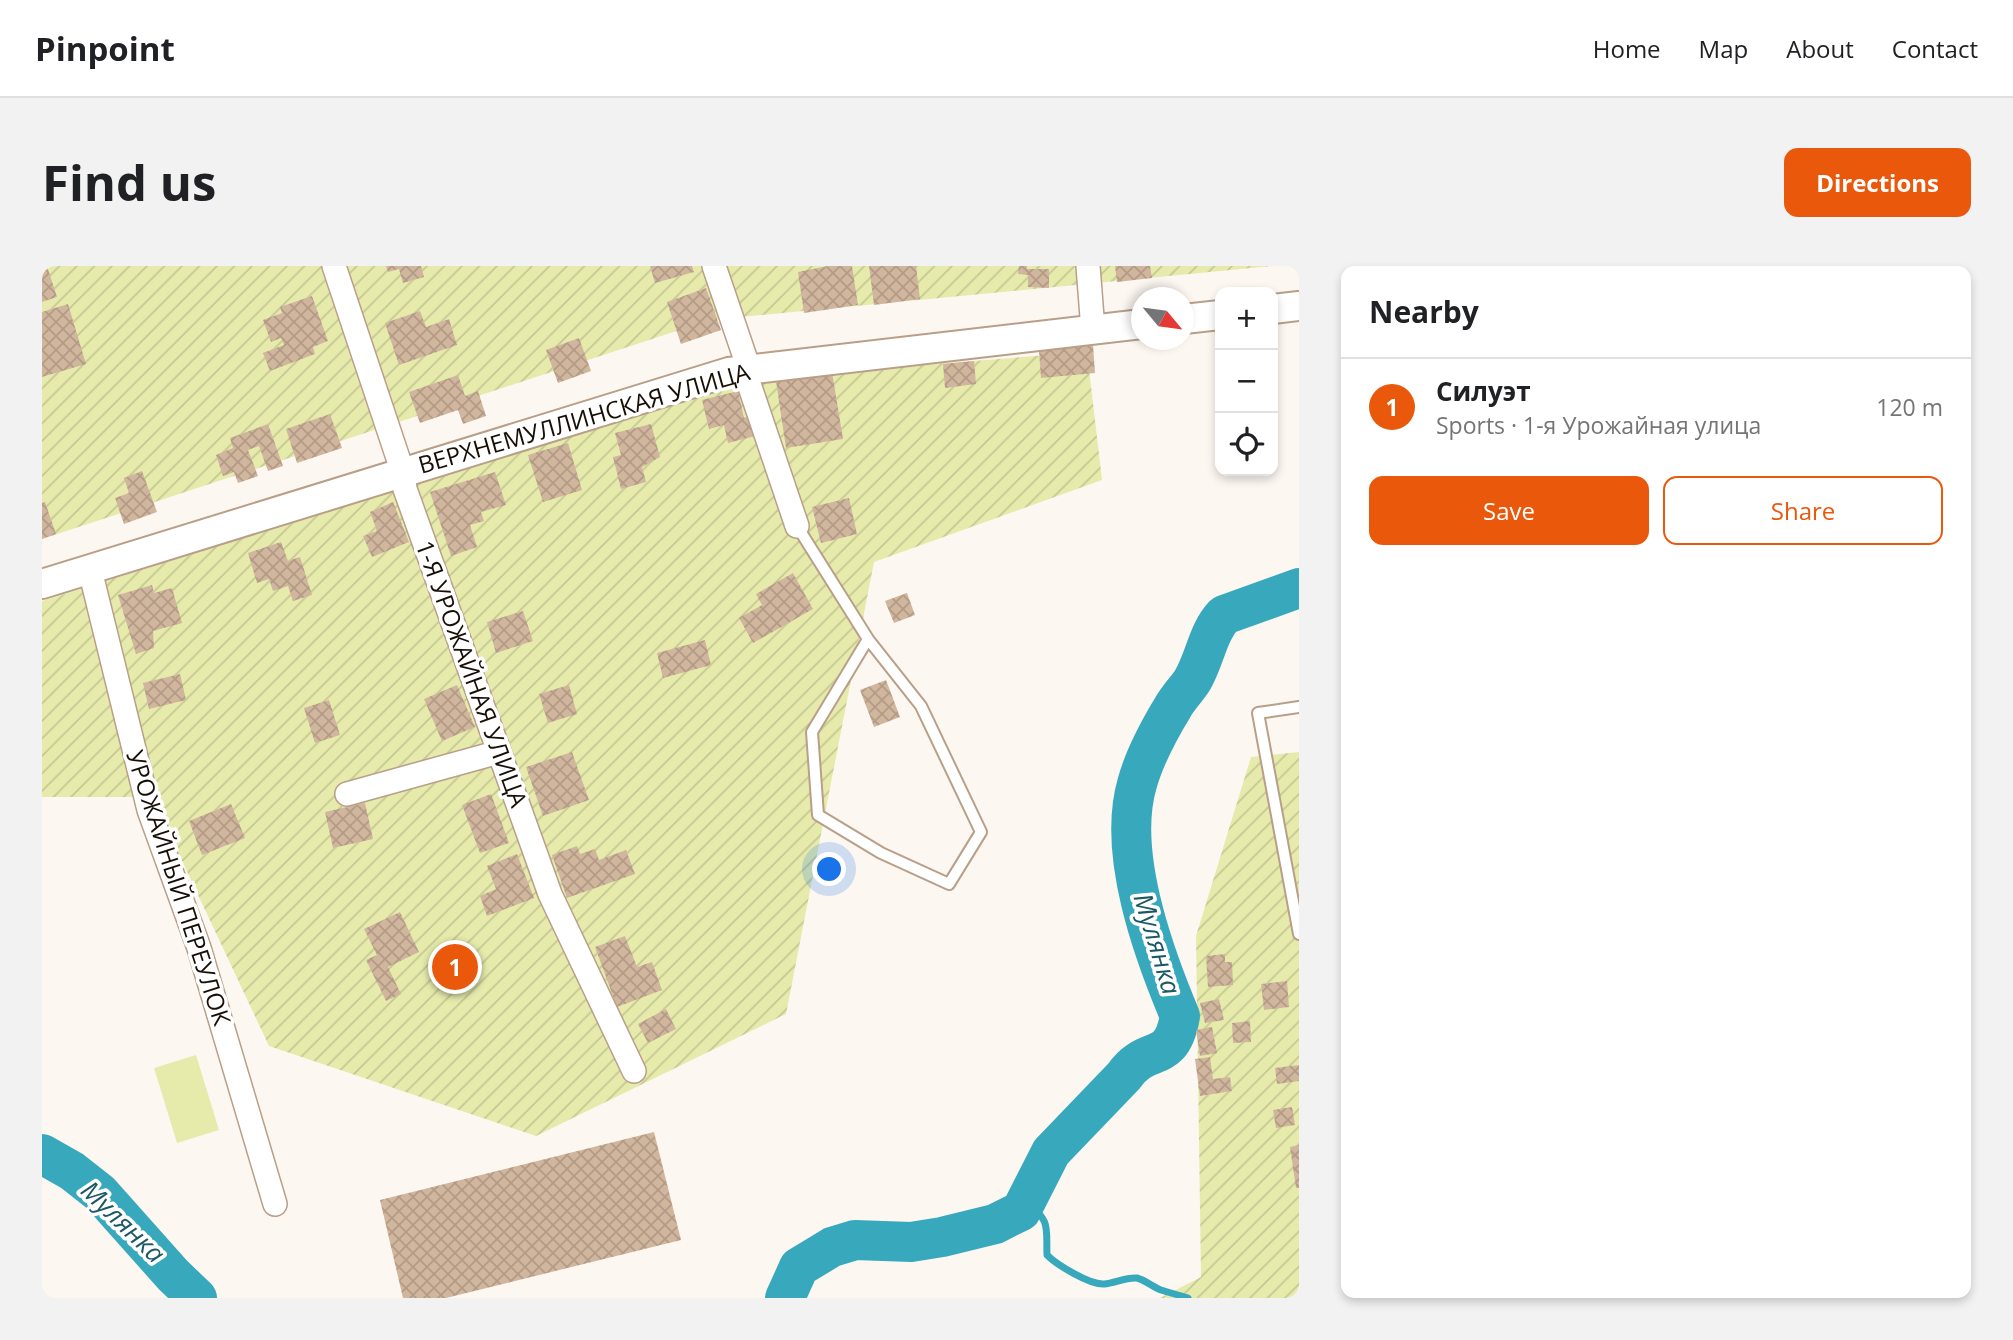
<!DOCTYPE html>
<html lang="en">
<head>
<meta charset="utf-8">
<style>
  body { margin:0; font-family:"Open Sans",sans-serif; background:#f2f2f2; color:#202124 }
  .controls { position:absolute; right:21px; top:21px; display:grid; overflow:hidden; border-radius:14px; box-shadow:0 4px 10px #0003 }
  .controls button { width:63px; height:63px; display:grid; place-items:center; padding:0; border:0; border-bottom:2px solid #e0e0e0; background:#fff; color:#202124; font:35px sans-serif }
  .compass { position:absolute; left:1089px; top:21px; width:63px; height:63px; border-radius:50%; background:#fff; box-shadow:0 4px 10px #0003; rotate:119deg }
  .you { position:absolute; left:788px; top:604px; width:24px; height:24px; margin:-18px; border:5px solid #fff; border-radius:50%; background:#1a73e8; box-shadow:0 0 0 10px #1a73e833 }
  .badge { display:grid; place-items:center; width:46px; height:46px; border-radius:50%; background:#ea580c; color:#fff; font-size:23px; font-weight:700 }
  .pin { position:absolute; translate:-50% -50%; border:4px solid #fff; box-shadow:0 2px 7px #0006 }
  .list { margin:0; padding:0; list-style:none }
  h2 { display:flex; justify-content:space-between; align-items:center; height:91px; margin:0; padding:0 28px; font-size:30px }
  h2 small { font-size:23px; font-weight:400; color:#757577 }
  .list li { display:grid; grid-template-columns:46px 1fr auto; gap:21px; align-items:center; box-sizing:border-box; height:98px; padding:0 28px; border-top:2px solid #e0e0e0 }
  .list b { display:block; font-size:26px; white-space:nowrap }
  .list p { margin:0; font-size:23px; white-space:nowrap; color:#757577 }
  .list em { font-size:23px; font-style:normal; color:#757577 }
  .actions { display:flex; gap:14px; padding:21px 28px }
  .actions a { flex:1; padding:16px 0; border:2px solid #ea580c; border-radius:14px; text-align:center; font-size:24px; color:#ea580c }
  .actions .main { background:#ea580c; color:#fff }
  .icon { flex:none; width:38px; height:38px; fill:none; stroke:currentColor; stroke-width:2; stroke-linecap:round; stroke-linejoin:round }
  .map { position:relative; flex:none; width:1257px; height:1032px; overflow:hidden; border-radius:14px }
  header { display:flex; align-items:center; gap:42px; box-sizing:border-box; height:98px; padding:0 35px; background:#fff; border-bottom:2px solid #e0e0e0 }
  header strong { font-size:33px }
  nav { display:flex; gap:38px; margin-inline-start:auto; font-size:24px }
  .intro { display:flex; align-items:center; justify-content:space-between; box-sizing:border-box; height:168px; padding:0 42px }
  h1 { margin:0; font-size:49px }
  .button { padding:18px 32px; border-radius:14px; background:#ea580c; color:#fff; font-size:24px; font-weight:700 }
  main { display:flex; gap:42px; padding:0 42px }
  aside { flex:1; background:#fff; border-radius:14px; box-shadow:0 4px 10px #0003 }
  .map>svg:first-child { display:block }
  .garden { fill:url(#garden-furrows) }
  .pitch { fill:#e6ebac }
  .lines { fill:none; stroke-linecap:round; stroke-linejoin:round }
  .stream { stroke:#38a9bd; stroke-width:7 }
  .river { stroke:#38a9bd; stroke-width:40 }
  .building { fill:url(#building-cross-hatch) }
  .service-casing { stroke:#b99f88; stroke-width:14 }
  .minor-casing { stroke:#b99f88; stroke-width:26 }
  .tertiary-casing { stroke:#b99f88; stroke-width:32 }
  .service { stroke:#fff; stroke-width:10 }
  .minor { stroke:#fff; stroke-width:23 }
  .tertiary { stroke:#fff; stroke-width:28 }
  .labels { text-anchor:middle; stroke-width:7; stroke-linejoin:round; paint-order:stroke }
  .street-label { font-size:24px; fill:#170e06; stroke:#fff }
  .water-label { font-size:26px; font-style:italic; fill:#1b5863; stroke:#fff }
</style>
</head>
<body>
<header>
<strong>Pinpoint</strong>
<nav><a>Home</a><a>Map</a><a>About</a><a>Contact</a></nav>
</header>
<div class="intro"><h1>Find us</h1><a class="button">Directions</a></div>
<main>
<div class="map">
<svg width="1257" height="1032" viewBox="0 0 1257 1032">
  <defs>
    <pattern id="garden-furrows" width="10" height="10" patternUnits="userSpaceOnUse" patternTransform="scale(1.75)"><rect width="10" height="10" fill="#e6ebac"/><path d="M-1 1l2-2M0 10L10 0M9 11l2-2" fill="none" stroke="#c5c892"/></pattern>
    <pattern id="building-cross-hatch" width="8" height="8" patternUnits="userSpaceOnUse" patternTransform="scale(1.75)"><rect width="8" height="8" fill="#d1b69e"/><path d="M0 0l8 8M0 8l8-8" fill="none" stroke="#b39b87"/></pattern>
  </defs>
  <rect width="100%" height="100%" fill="#fdf7f2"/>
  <path class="garden" d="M0,0H1231L668,54L0,273Z
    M1045,86L1060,214L832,296L744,748L494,870L227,780L110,531H0V335L706,114L734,115L790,106Z
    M1257,486V1032H1118L1159,1011L1154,670L1209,491Z"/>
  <path class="pitch" d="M154,789L177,864L135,877L112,802Z"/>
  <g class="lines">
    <path class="stream" d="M985,935C1009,957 1004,960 1005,989C1015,999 1048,1019 1062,1018C1073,1017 1084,1011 1095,1012C1103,1014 1111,1021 1119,1024C1128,1027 1137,1029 1146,1032"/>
    <path class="river" d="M0,888L30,905L58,927L131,1009L155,1032
      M743,1032L757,1001L790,981L813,974L869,976L900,971L953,958L979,945L1009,886L1082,810C1106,776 1129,801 1138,750C1111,686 1075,587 1095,518C1102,492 1117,464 1131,441C1136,432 1144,424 1150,415C1163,394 1165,367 1182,349L1257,322"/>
  </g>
  <path class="building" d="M0,0H5L15,31L0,36Z
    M344,0H379L382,11L361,17L357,3L346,6Z
    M608,0H650L652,6L613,17Z
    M786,0H810L816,39L762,47L756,6Z
    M827,0H874L878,33L832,39Z
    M977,0H985V3H1007V22L986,21V9L976,8Z
    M1073,0H1108L1110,12L1075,16Z
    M664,22L679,64L639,78L625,36Z
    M270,30L286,75L271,81L273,88L228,105L221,87L242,79L239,72L229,76L221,54L240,47L238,41Z
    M26,38L44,98L0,111V46Z
    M378,45L384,61L407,53L415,79L357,99L343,57Z
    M537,72L549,105L516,117L504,84Z
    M1051,79L1053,107L999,112L997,85Z
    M932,95L934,118L903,122L901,98Z
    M790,106L801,173L744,182L734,115Z
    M416,109L423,130L436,125L444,150L421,158L416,144L378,157L367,126Z
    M696,125L702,152L709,150L713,170L686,177L682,159L667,163L660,134Z
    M288,148L300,182L255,197L244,163Z
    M226,158L241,200L226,205L217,180L206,184L216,210L196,217L192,206L181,210L174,189L191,182L188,172Z
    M609,158L618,191L600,201L604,216L579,223L571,191L579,189L573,167Z
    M526,177L540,224L501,236L486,189Z
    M100,205L115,246L82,258L73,232L87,227L82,212Z
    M453,206L464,239L439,246L442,255L428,259L435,281L409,290L388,226Z
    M807,232L815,268L779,277L770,241Z
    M3,236L14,268L0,273V237Z
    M351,236L367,276L330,291L321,270L335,265L328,246Z
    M239,276L246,295L258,291L270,329L251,335L246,320L231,325L227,313L215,317L206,287Z
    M751,307L771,343L711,377L697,352L720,339L714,328Z
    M110,319L112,327L130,322L140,357L111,365L112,382L94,388L76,329Z
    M865,327L873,349L852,357L843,335Z
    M481,345L491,375L454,387L445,356Z
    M663,374L669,399L621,412L615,387Z
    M138,408L144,434L107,443L101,417Z
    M844,414L858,451L832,461L818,424Z
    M415,419L433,461L400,475L382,433Z
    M527,419L535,448L506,457L497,428Z
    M287,434L298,469L273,477L262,442Z
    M530,486L547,534L501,550L484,501Z
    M449,528L467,577L438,587L420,539Z
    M323,537L331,573L291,582L283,546Z
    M189,538L203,572L160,589L147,555Z
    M535,580L538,588L553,583L557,594L584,584L593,608L525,632L510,589Z
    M475,588L492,632L445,650L438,630L454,623L445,600Z
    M358,646L377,686L346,701L359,728L344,735L324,694L335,689L322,663Z
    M583,670L595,701L610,696L620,724L575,741L553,681Z
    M1183,688V696H1190L1191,719L1166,721L1164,690Z
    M1245,715L1247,741L1222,744L1219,718Z
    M1177,733L1182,754L1163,757L1158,737Z
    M624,743L634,763L606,777L596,758Z
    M1208,755L1209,776L1191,777L1190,757Z
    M1170,761L1175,787L1158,790L1154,764Z
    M1168,791L1171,813L1188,811L1190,825L1158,830L1153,793Z
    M1257,799V815L1235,818L1233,802Z
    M1250,841L1253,859L1234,862L1231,844Z
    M612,866L639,974L404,1032H361L338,934Z
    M1257,879V922H1254L1248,881Z"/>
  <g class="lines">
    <g class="service-casing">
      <path id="service" d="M755,260L826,373L770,466L776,549L839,587L907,618L939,566L879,440L826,373
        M1257,441L1216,447L1257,668"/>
    </g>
    <g class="minor-casing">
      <path id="minor" d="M292,0L361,207L363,223L508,628L592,805
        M672,0L707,103V118L755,260
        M1046,0L1051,64
        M48,304L107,544L157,682L233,938
        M305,528L457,486"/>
    </g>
    <g class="tertiary-casing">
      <path id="tertiary" d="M1231,43L1257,40
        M1142,53L1178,49
        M0,318L687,106L1100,58"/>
    </g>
    <use href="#service" class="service"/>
    <use href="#minor" class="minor"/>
    <use href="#tertiary" class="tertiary"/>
  </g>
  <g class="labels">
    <g class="street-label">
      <text transform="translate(542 153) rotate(-16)" y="8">ВЕРХНЕМУЛЛИНСКАЯ УЛИЦА</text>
      <text transform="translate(429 408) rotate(70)" y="8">1-Я УРОЖАЙНАЯ УЛИЦА</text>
      <text transform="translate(136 622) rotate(72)" y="8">УРОЖАЙНЫЙ ПЕРЕУЛОК</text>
    </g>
    <g class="water-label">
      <text transform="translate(1115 678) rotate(73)" y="9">Мулянка</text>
      <text transform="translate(81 956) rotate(44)" y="9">Мулянка</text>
    </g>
  </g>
</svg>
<div class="controls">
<button>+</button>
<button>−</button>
<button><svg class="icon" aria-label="locate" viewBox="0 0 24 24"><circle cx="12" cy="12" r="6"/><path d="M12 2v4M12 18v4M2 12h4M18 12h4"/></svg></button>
</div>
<svg class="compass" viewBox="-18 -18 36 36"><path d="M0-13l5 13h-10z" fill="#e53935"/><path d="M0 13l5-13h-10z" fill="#757577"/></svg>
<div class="you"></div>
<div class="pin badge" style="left:413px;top:701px">1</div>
</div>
<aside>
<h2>Nearby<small></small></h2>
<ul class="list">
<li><span class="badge">1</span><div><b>Силуэт</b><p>Sports · 1-я Урожайная улица</p></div><em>120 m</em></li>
</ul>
<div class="actions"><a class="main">Save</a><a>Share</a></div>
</aside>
</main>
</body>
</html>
